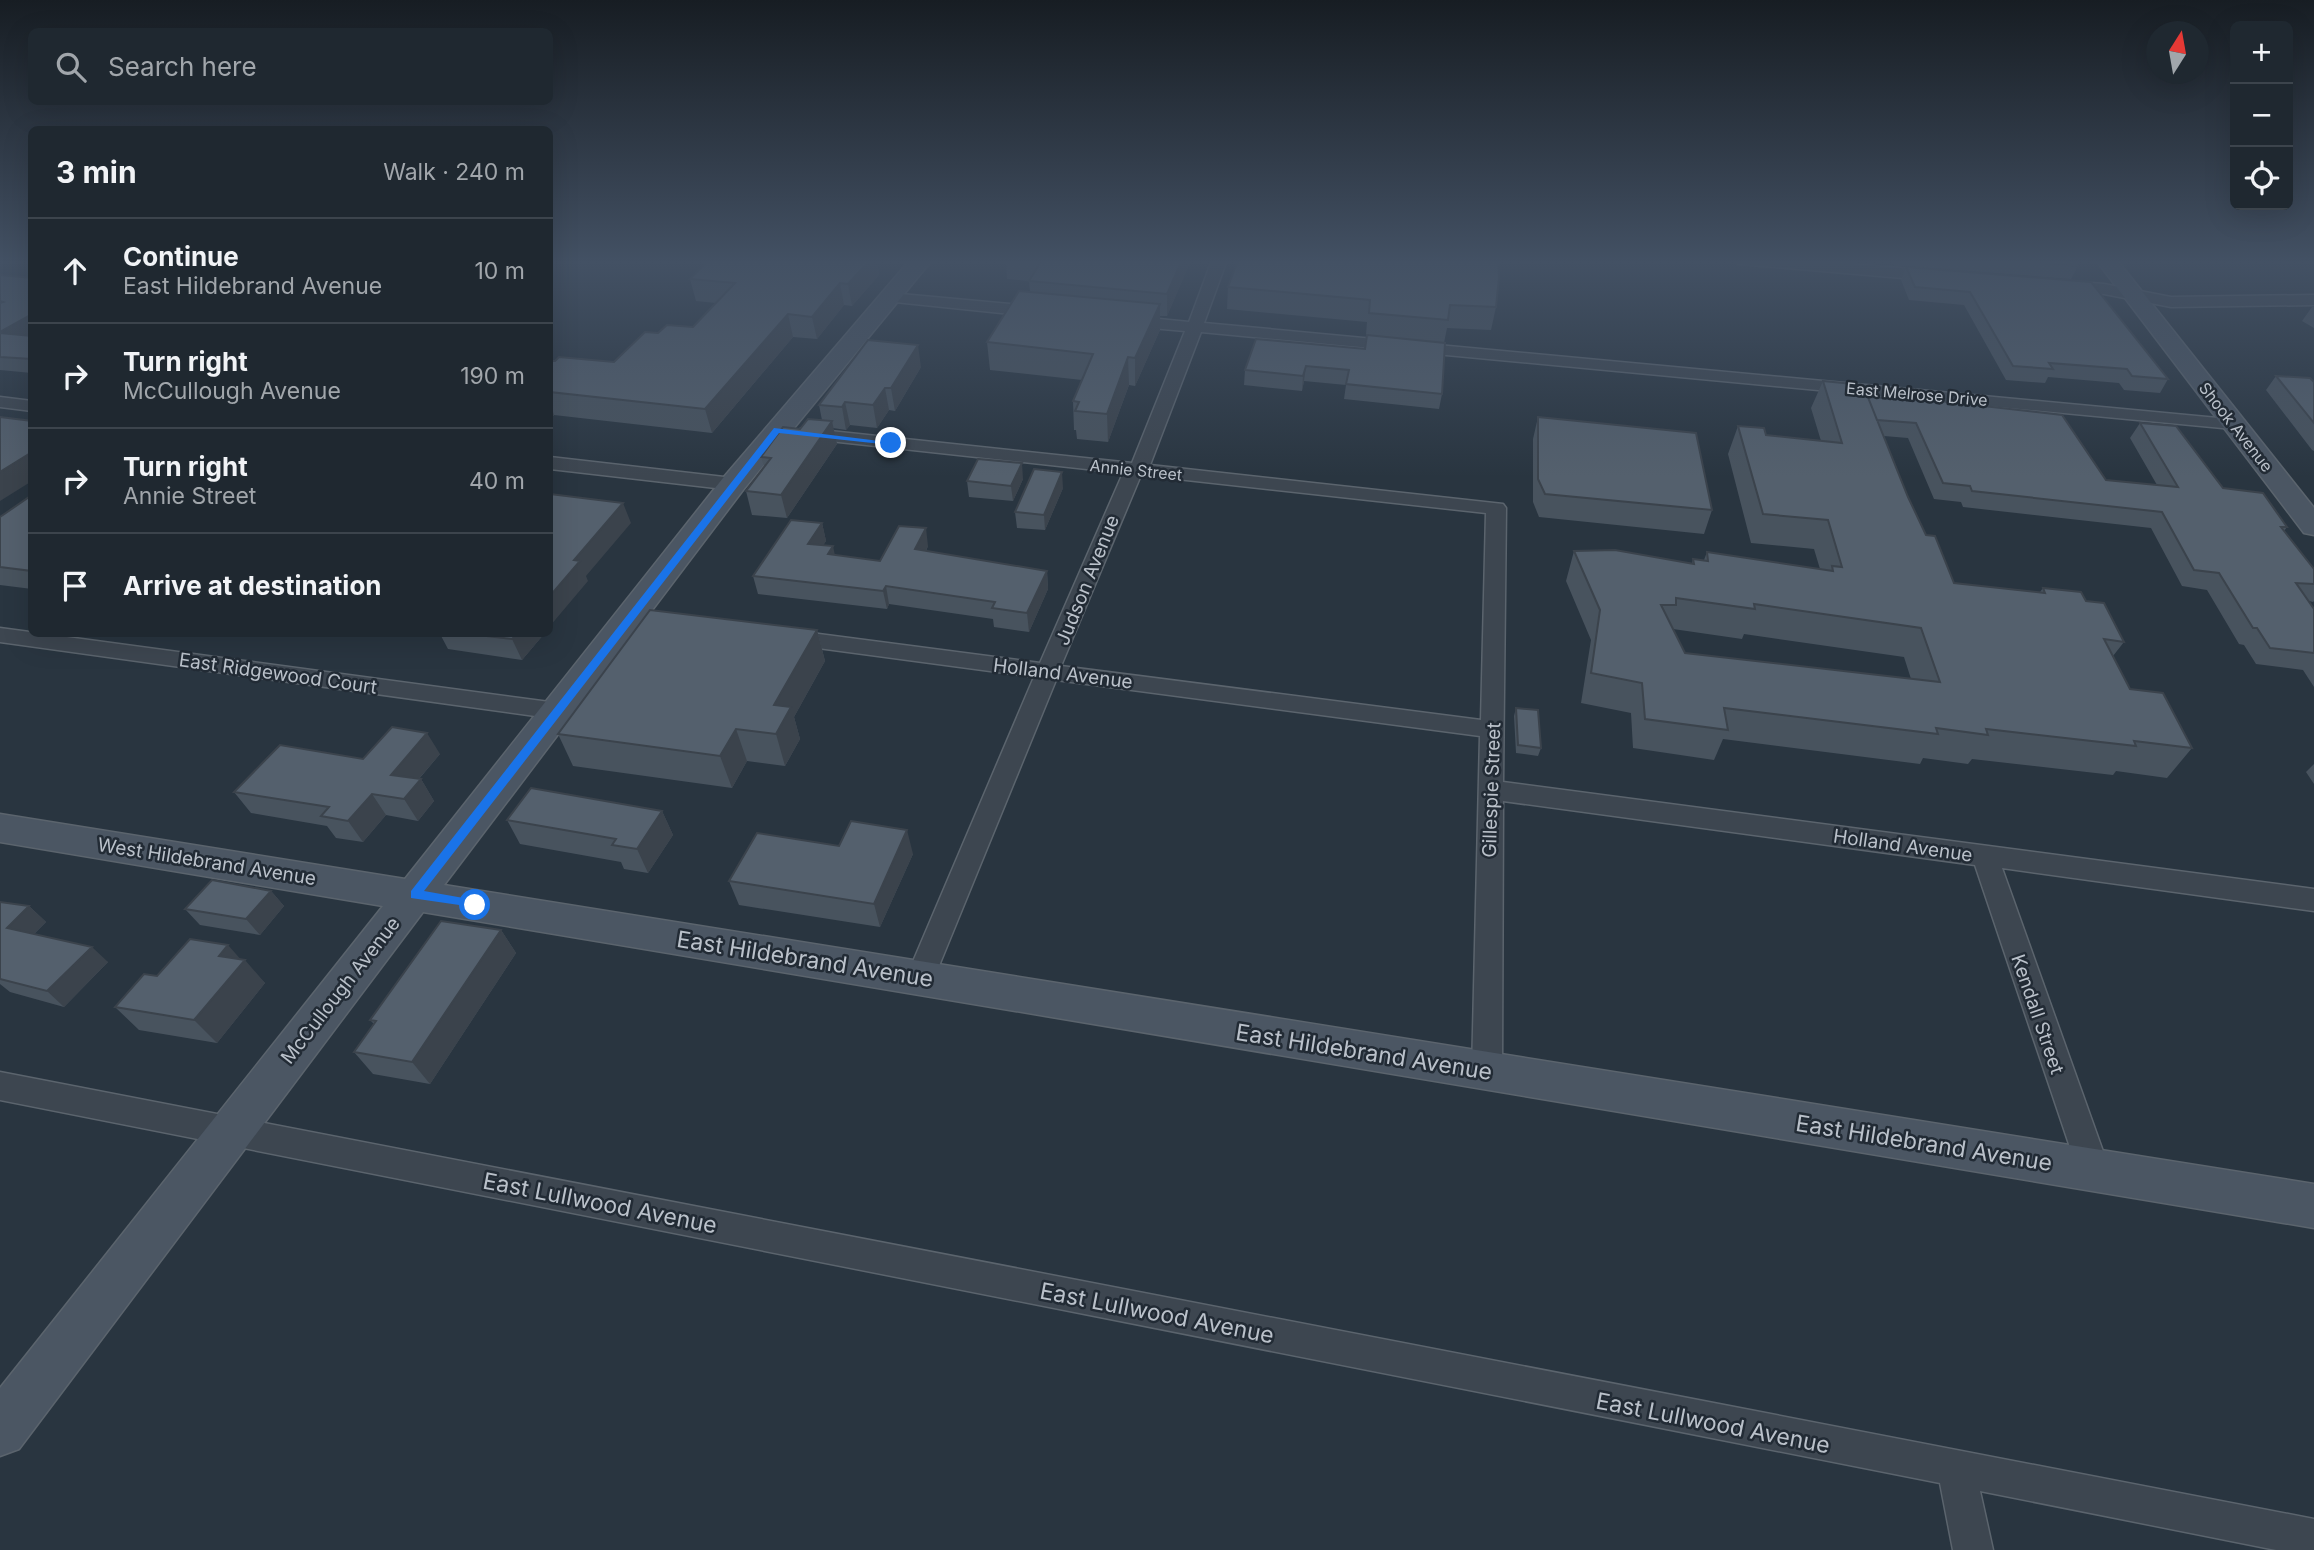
<!DOCTYPE html>
<html lang="en">
<head>
<meta charset="utf-8">
<style>
  body { margin:0; font-family:Inter,sans-serif; background:#273038; color:#f1f3f6 }
  .controls { position:absolute; right:21px; top:21px; display:grid; overflow:hidden; border-radius:10px; box-shadow:0 7px 28px #0002 }
  .controls button { width:63px; height:63px; display:grid; place-items:center; padding:0; border:0; border-bottom:2px solid #3c444c; background:#1f2830; color:#f1f3f6; font:35px sans-serif }
  .compass { position:absolute; left:2146px; top:21px; width:63px; height:63px; border-radius:50%; background:#1f2830; box-shadow:0 7px 28px #0002; rotate:11deg }
  .stop { position:absolute; width:21px; height:21px; margin:-16px; border:5px solid #1a73e8; border-radius:50%; background:#fff }
  .stop.end { background:#1a73e8; border-color:#fff; box-shadow:0 2px 7px #0008 }
  .list { margin:0; padding:0; list-style:none }
  h2 { display:flex; justify-content:space-between; align-items:center; height:91px; margin:0; padding:0 28px; font-size:30px }
  h2 small { font-size:23px; font-weight:400; color:#a1a6ab }
  .list li { display:grid; grid-template-columns:46px 1fr auto; gap:21px; align-items:center; box-sizing:border-box; height:105px; padding:0 28px; border-top:2px solid #3c444c }
  .list b { display:block; font-size:26px; white-space:nowrap }
  .list p { margin:0; font-size:23px; white-space:nowrap; color:#a1a6ab }
  .list em { font-size:23px; font-style:normal; color:#a1a6ab }
  .icon { flex:none; width:38px; height:38px; fill:none; stroke:currentColor; stroke-width:2; stroke-linecap:round; stroke-linejoin:round }
  .map { position:relative; flex:none; width:2314px; height:1550px; overflow:hidden }
  .search { position:absolute; background:#1f2830; box-shadow:0 7px 28px #0002; left:28px; top:28px; width:525px; height:77px; display:flex; align-items:center; gap:18px; box-sizing:border-box; padding:0 24px; border-radius:10px; color:#a1a6ab; font-size:26px }
  .panel { position:absolute; background:#1f2830; box-shadow:0 7px 28px #0002; left:28px; top:126px; width:525px; height:511px; border-radius:10px }
  .map>svg:first-child { display:block }
  .lines { fill:none; stroke-linecap:round; stroke-linejoin:round }
  .street-casing { stroke:#5b646d; stroke-width:3 }
  .secondary-casing { stroke:#5b646d; stroke-width:3 }
  .street { fill:#3d4650; fill-rule:evenodd }
  .secondary { fill:#4b5663; fill-rule:evenodd }
  .wall { fill:#48535e; fill-rule:evenodd }
  .shaded-wall { fill:#3b434c }
  .building { fill:#54606d; stroke:#3b434c; stroke-width:2; fill-rule:evenodd }
  .route { fill:#1a73e8 }
  .labels { text-anchor:middle; stroke-width:5; stroke-linejoin:round; paint-order:stroke }
  .far-street-label { font-size:16px; fill:#bac1ca; stroke:#222b35 }
  .street-label { font-size:19px; fill:#bac1ca; stroke:#222b35 }
  .near-street-label { font-size:23px; fill:#bac1ca; stroke:#222b35 }
</style>
</head>
<body>
<div class="map">
<svg width="2314" height="1550" viewBox="0 0 2314 1550">
  <rect width="100%" height="100%" fill="#293540"/>
  <g class="lines">
    <g class="street-casing">
      <path id="street" d="M1212,260H1227L1204,323L2239,420L2242,424L2239,428L2233,429L1201,332L1150,465L1503,504L1506,508L1503,782L2314,889V911L2002,868L2110,1171L2105,1182L2094,1186L2083,1182L2078,1171L1975,865L1503,801L1502,1072L1498,1081L1487,1085L1476,1081L1472,1072L1480,736L1056,680L934,978L930,986L920,990L910,986L906,978L1034,677L788,644L780,642L777,637L780,632L788,630L1040,663L1123,473L802,438L793,433L802,428L1132,463L1185,331L1129,326L1121,321L1129,316L1189,322ZM1141,475L1486,513L1481,720L1061,666Z
        M1732,260H1799L1937,271L1945,276L1937,281L1739,264Z
        M2064,281L2104,284L2171,297L2314,295V305L2171,307L2104,294L2059,289V283Z
        M890,293L1041,307L1049,312L1041,317L885,301L882,298Z
        M0,397L32,401V411L0,407Z
        M550,457L733,478L742,484L733,490L550,469Z
        M0,628L557,703L565,705L569,711L565,717L557,719L0,642Z
        M0,1072L2314,1519V1550H2276L1980,1491L1993,1550H1953L1940,1483L0,1100Z"/>
    </g>
    <g class="secondary-casing">
      <path id="secondary" d="M910,260H932L743,490L444,885L2314,1184V1228L423,912L19,1449L0,1456V1388L383,906L0,842V814L405,879L723,478Z
        M2096,260H2117L2314,508V535L2304,533Z"/>
    </g>
    <use href="#street" class="street"/>
    <use href="#secondary" class="secondary"/>
  </g>
  <path class="wall" d="M709,260H877L879,275L852,306L844,305L817,339L793,337L712,433L554,415L550,420V361L614,362L658,333L693,327L716,303L696,301L690,279Z
    M985,260H1191L1167,316H1160V330L1135,386L1129,385L1108,442L1077,439L1076,430H1074L1073,401L1082,380L990,370L987,342L1030,292L1029,281L1007,279L1006,263L985,261Z
    M1893,260H2074L2078,266L2071,279L1894,265Z
    M1906,267L2091,282L2168,379L2160,393L2124,390L2119,383L2048,377L2045,383L2006,380L1964,305L1909,300L1901,280Z
    M0,275L32,278V335L30,336H32V373L0,370Z
    M1228,287L1496,307L1491,330L1447,328L1444,343L1442,394L1439,409L1344,399L1346,385L1304,381L1302,391L1244,385L1245,370L1365,348L1367,322L1227,309Z
    M2312,307H2314V328L2302,321Z
    M921,367L895,411L889,410L877,428L850,425L846,430L833,428L837,444L787,518L752,515L746,491L764,466L761,457L800,429L822,420L819,405Z
    M2276,376L2314,382V451L2312,450L2266,390Z
    M1823,381L2106,480L2157,485L2130,438L2140,423L2223,488L2287,527L2284,531L2314,569V601L2313,602L2309,601L2314,609V687L2303,670L2256,664L2244,645L2239,644L2207,590L2182,586L2151,528L1963,507L1961,502L1934,499L1908,438L1884,436L1908,497L1926,535L1954,583L2040,592L2043,588L2086,601L2124,642L2113,656L2130,689L2192,748L2167,778L2116,771L2113,775L1972,759L1968,764L1923,758L1920,764L1723,739L1714,760L1633,748L1631,713L1581,703L1591,640L1566,581L1574,551L1692,563L1693,559L1704,560L1707,552L1820,569L1814,549L1751,543L1728,454L1738,426L1766,435L1821,441L1811,408ZM1673,629L1742,639L1744,634L1904,657L1911,679L1685,653Z
    M1538,417L1712,510L1704,534L1539,517L1533,502V439Z
    M1023,479L1013,501L969,497L967,481Z
    M1063,488L1045,530L1017,528L1015,512Z
    M32,495V589L0,585V517Z
    M822,523L826,541L823,545L835,555L880,561L928,546L926,551L1047,571L1048,589L1029,632L994,627L993,619L889,604L887,609L758,594L753,576Z
    M817,630L825,661L794,717L800,739L785,766L747,761L732,788L573,766L558,734Z
    M349,634H377L373,637Z
    M440,634H544L522,660L448,649Z
    M1516,708L1541,748L1538,756L1516,753L1514,716Z
    M440,754L419,779H421L434,801L418,821L386,815L363,842L336,838L327,826L251,813L234,792L363,759Z
    M2314,764V784L2306,772Z
    M662,811L673,835L648,873L624,869L621,862L520,844L507,820Z
    M839,846L913,854L880,927L739,905L729,881Z
    M271,891L284,906L260,935L200,925L185,909Z
    M0,902L29,906L46,922L34,934L108,962L64,1007L10,992L0,984Z
    M501,930L516,953L430,1084L373,1074L354,1052L374,1024L370,1020Z
    M241,959L265,983L217,1043L139,1030L115,1007Z"/>
  <path class="shaded-wall" d="M870,260H877L879,275L852,306L848,284Z
    M1182,260H1191L1167,316V294Z
    M840,283L844,305L817,339L812,317Z
    M1160,304V330L1135,386V358Z
    M32,314V335L9,348L0,332Z
    M788,314L793,337L712,433L705,409Z
    M918,345L921,367L895,411L891,388Z
    M1128,357L1129,385L1108,442L1107,414Z
    M1306,366L1304,381L1302,391L1303,376Z
    M885,388L889,410L877,428L873,405Z
    M550,402L554,415L550,420Z
    M845,402L850,425L846,430L842,407Z
    M832,421L837,444L787,518L781,495Z
    M32,452V481L0,501V472Z
    M1022,463L1023,479L1013,501L1011,486Z
    M1062,472L1063,488L1045,530L1044,515Z
    M623,503L631,523L586,576L588,581L550,626V596L574,560Z
    M822,523L826,541L813,562L808,544Z
    M926,528L928,546L918,567L915,549Z
    M833,546L837,565L828,554Z
    M1047,571L1048,589L1029,632L1027,613Z
    M886,586L889,604L887,609L883,591Z
    M817,630L825,661L794,717L800,739L785,766L776,734L774,705Z
    M517,634H544L522,660L512,639Z
    M736,729L747,761L732,788L720,756Z
    M427,733L440,754L404,796L391,775Z
    M421,779L434,801L418,821L404,799Z
    M372,794L386,815L363,842L348,821Z
    M662,811L673,835L648,873L637,849Z
    M907,830L913,854L880,927L874,904Z
    M271,891L284,906L260,935L246,919Z
    M29,906L46,922L24,944L7,928Z
    M501,930L516,953L430,1084L412,1062Z
    M228,945L243,962L245,960L265,983L217,1043L194,1020L219,956Z
    M92,947L108,962L64,1007L47,991Z"/>
  <path class="building" d="M709,260H870L848,284L840,283L812,317L788,314L705,409L550,392V361H555L559,357L614,362L645,332L658,333L667,325L693,327L735,283L690,279Z
    M1042,260H1182L1167,294L1029,281Z
    M1238,260H1498L1499,277L1496,307L1450,305L1448,320L1369,313L1370,300L1228,287Z
    M2007,260H2074L2078,266Z
    M1906,267L2091,282L2168,379L2132,376L2127,369L2049,363L2053,369L2013,366L1970,292L1915,287Z
    M0,275L32,278V314L0,332V303L3,302L0,301Z
    M1019,291L1160,304L1135,358L1128,357L1107,414L1075,411L1079,402L1073,401L1093,354L987,342Z
    M0,333L32,336V359L0,357Z
    M1367,335L1445,343L1442,394L1346,384L1349,370L1306,366L1303,376L1245,370L1256,339L1365,349Z
    M868,340L918,345L891,388H885L873,405L845,402L842,407L819,405Z
    M2276,376L2310,378L2314,382V423Z
    M1823,381L1863,385L1908,497L1926,535L1935,536L1954,583L2045,593L2043,588L2081,592L2086,601L2104,603L2124,642L2104,639L2130,689L2163,693L2192,748L2134,741L2136,746L1986,729L1988,735L1936,728L1938,734L1724,708L1728,730L1645,719L1642,683L1591,673L1600,610L1574,551L1615,550L1694,564L1693,559L1708,561L1707,552L1833,571L1832,566L1842,567L1828,520L1763,514L1738,426L1764,428L1766,435L1842,443ZM1676,598L1755,609L1754,604L1921,628L1940,682L1685,653L1661,605H1676Z
    M1868,397L1939,401L2062,415L2106,480L2178,487L2140,423L2176,426L2223,488L2263,493L2287,527H2281L2314,569V584L2296,583L2314,609V653L2270,648L2257,628H2253L2219,573L2194,570L2162,512L1972,491L1970,486L1943,483L1916,423L1877,420Z
    M0,417L32,421V452L0,472Z
    M1538,417L1696,433L1712,510L1545,494L1538,479Z
    M808,419L832,421L781,495L746,491L771,458L761,457L783,427L800,429Z
    M978,459L1022,463L1011,486L967,481Z
    M1034,469L1062,472L1044,515L1015,512Z
    M550,494L623,503L574,560L580,561L550,596Z
    M32,495V571L0,567V517Z
    M791,520L822,523L808,544L833,546L828,554L880,561L899,526L926,528L915,549L1047,571L1027,613L992,608L995,602L886,586L883,591L753,576Z
    M650,610L817,630L774,705L791,707L776,734L736,729L720,756L558,734Z
    M469,634H517L512,639Z
    M1516,708L1538,710L1541,748L1518,745Z
    M392,727L427,733L391,775L421,779L404,799L372,794L348,821L321,816L329,807L234,792L280,745L363,759Z
    M531,788L662,811L637,849L612,845L616,839L507,820Z
    M851,821L907,830L874,904L729,881L757,833L839,846Z
    M212,880L271,891L246,919L185,909Z
    M0,902L29,906L7,928L92,947L47,991L0,979Z
    M441,921L501,930L412,1062L354,1052L376,1021L370,1020Z
    M190,939L228,945L219,956L245,960L194,1020L115,1007L144,974L157,976Z"/>
  <linearGradient id="sky" x2="0" y2="1"><stop stop-color="#171d23"/><stop offset="0.55" stop-color="#435164"/><stop offset="1" stop-color="#435164" stop-opacity="0"/></linearGradient>
  <rect width="2314" height="477" fill="url(#sky)"/>
  <path class="route" d="M774,428L896,443L891,445L779,433L424,891L475,900L480,901V908L411,898V891Z"/>
  <g class="labels">
    <g class="far-street-label">
      <text transform="translate(1917 394) rotate(5)" y="6">East Melrose Drive</text>
      <text transform="translate(2236 427) rotate(52)" y="6">Shook Avenue</text>
      <text transform="translate(1136 470) rotate(6)" y="6">Annie Street</text>
    </g>
    <g class="street-label">
      <text transform="translate(1087 580) rotate(-68)" y="7">Judson Avenue</text>
      <text transform="translate(278 673) rotate(8)" y="7">East Ridgewood Court</text>
      <text transform="translate(1063 673) rotate(7)" y="7">Holland Avenue</text>
      <text transform="translate(1491 790) rotate(-88)" y="7">Gillespie Street</text>
      <text transform="translate(1903 845) rotate(8)" y="7">Holland Avenue</text>
      <text transform="translate(207 861) rotate(9)" y="7">West Hildebrand Avenue</text>
      <text transform="translate(340 990) rotate(-52)" y="7">McCullough Avenue</text>
      <text transform="translate(2038 1014) rotate(71)" y="7">Kendall Street</text>
    </g>
    <g class="near-street-label">
      <text transform="translate(805 959) rotate(9)" y="8">East Hildebrand Avenue</text>
      <text transform="translate(1364 1052) rotate(9)" y="8">East Hildebrand Avenue</text>
      <text transform="translate(1924 1143) rotate(9)" y="8">East Hildebrand Avenue</text>
      <text transform="translate(600 1203) rotate(11)" y="8">East Lullwood Avenue</text>
      <text transform="translate(1157 1313) rotate(11)" y="8">East Lullwood Avenue</text>
      <text transform="translate(1713 1423) rotate(11)" y="8">East Lullwood Avenue</text>
    </g>
  </g>
</svg>
<div class="controls">
<button>+</button>
<button>−</button>
<button><svg class="icon" aria-label="locate" viewBox="0 0 24 24"><circle cx="12" cy="12" r="6"/><path d="M12 2v4M12 18v4M2 12h4M18 12h4"/></svg></button>
</div>
<svg class="compass" viewBox="-18 -18 36 36"><path d="M0-13l5 13h-10z" fill="#e53935"/><path d="M0 13l5-13h-10z" fill="#a1a6ab"/></svg>
<div class="stop" style="left:475px;top:905px"></div>
<div class="stop end" style="left:891px;top:443px"></div>
<div class="search"><svg class="icon" aria-label="search" viewBox="0 0 24 24"><circle cx="10" cy="10" r="6"/><path d="M15 15l6 6"/></svg>Search here</div>
<section class="panel">
<h2>3 min<small>Walk · 240 m</small></h2>
<ul class="list">
<li><svg class="icon" aria-label="ahead" viewBox="0 0 24 24"><path d="M12 20V5M6 11l6-6 6 6"/></svg><div><b>Continue</b><p>East Hildebrand Avenue</p></div><em>10 m</em></li>
<li><svg class="icon" aria-label="right" viewBox="0 0 24 24"><path d="M7 20v-9h11M14 6l5 5-5 5"/></svg><div><b>Turn right</b><p>McCullough Avenue</p></div><em>190 m</em></li>
<li><svg class="icon" aria-label="right" viewBox="0 0 24 24"><path d="M7 20v-9h11M14 6l5 5-5 5"/></svg><div><b>Turn right</b><p>Annie Street</p></div><em>40 m</em></li>
<li><svg class="icon" aria-label="arrive" viewBox="0 0 24 24"><path d="M6 21V4h12l-3 4 3 4H6"/></svg><div><b>Arrive at destination</b></div></li>
</ul>
</section>
</div>
</body>
</html>
